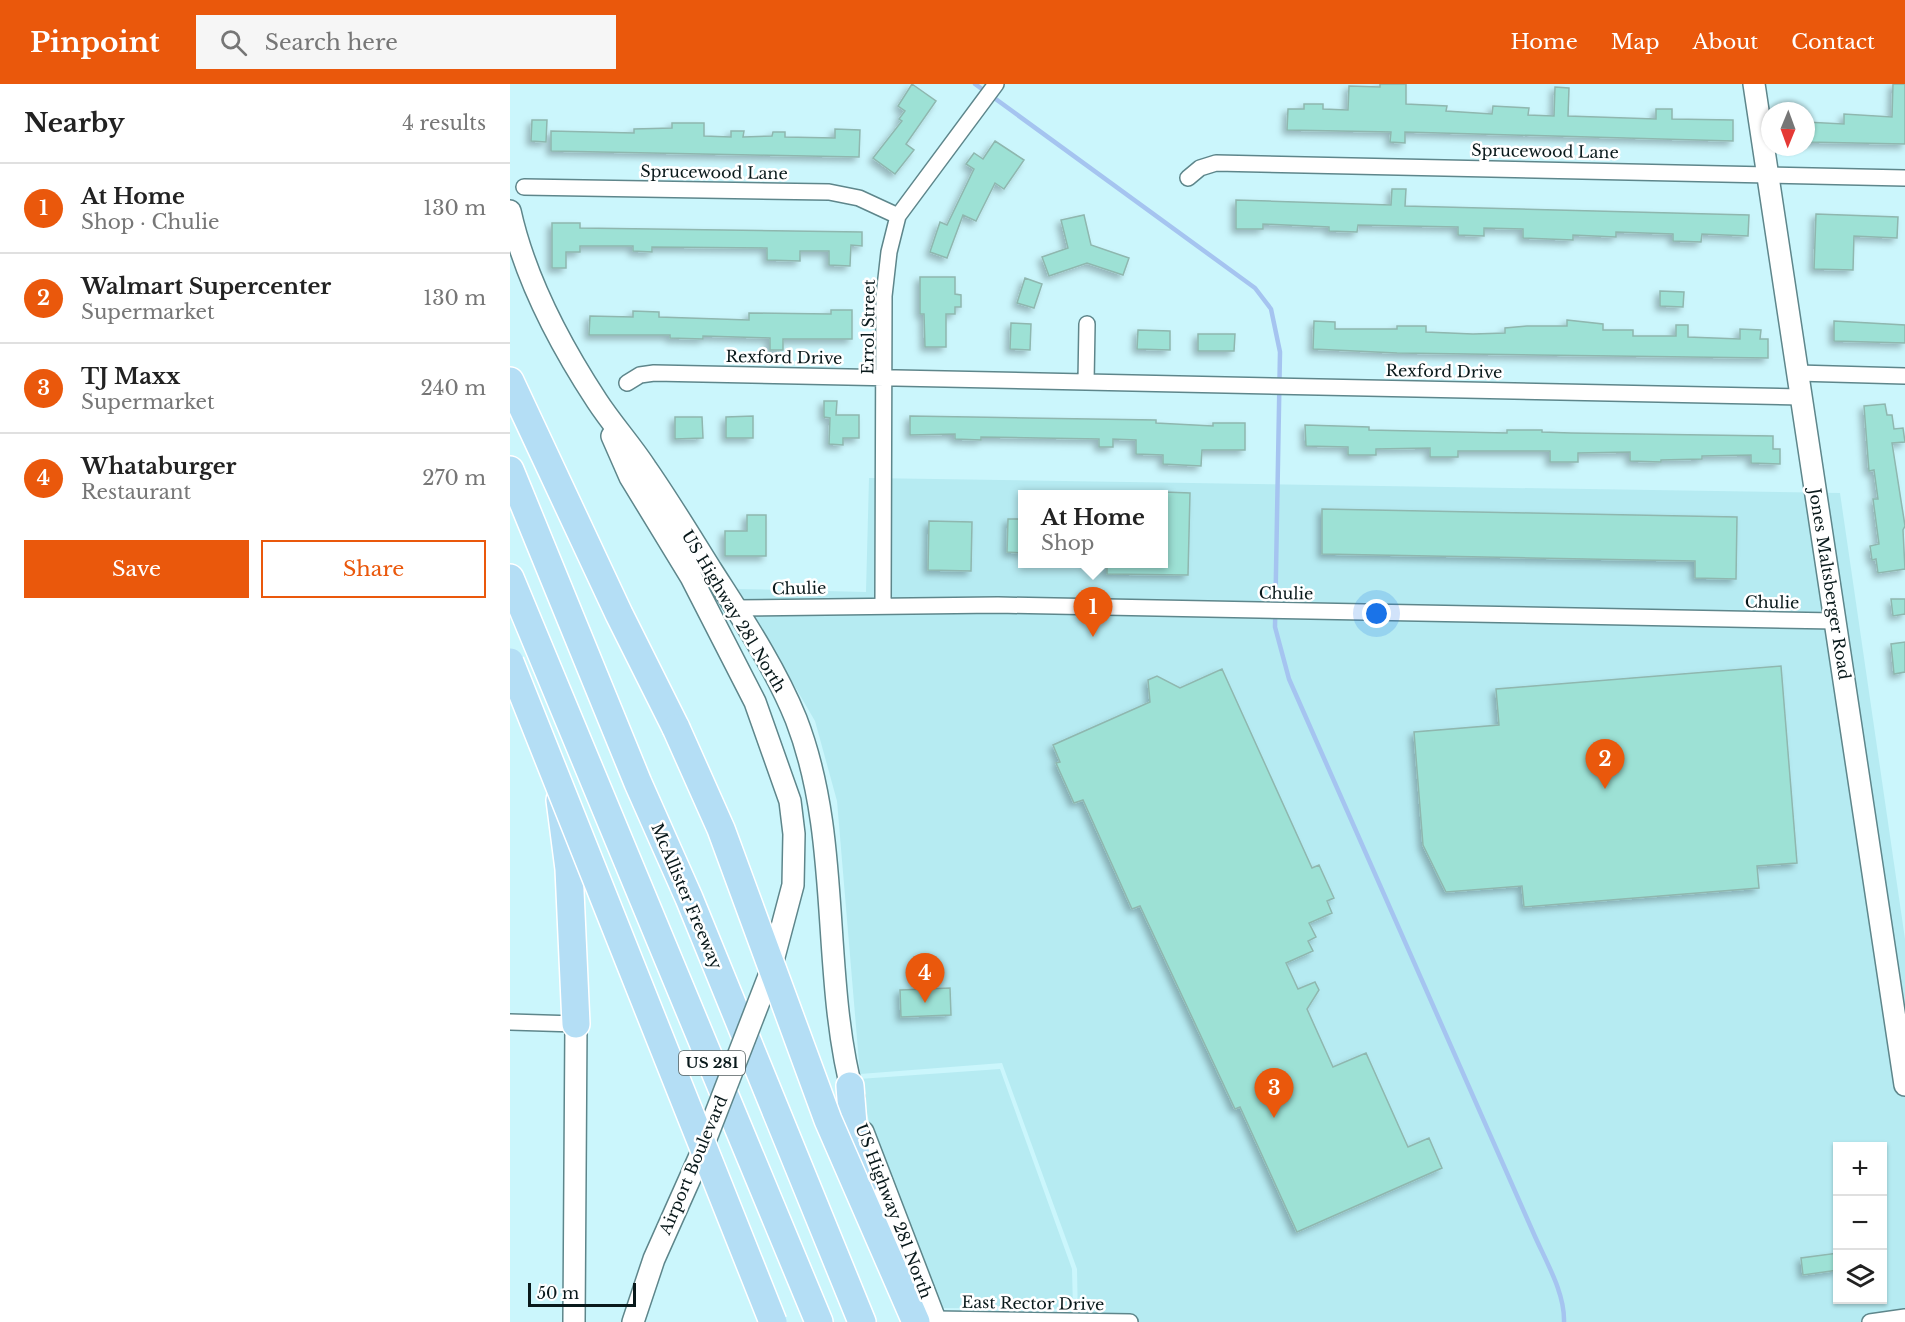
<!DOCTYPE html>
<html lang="en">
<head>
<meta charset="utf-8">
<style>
  body { margin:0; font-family:"Libre Baskerville",serif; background:#f6f6f6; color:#222 }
  .controls { position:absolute; right:18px; bottom:18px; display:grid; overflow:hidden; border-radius:0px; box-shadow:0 2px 4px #0004 }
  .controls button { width:54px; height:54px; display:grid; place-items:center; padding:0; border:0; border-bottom:2px solid #e0e0e0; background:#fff; color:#222; font:30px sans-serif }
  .compass { position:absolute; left:1251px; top:18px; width:54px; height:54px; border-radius:50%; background:#fff; box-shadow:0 2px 4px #0004; rotate:181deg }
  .scale { position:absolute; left:18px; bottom:15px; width:108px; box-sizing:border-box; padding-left:6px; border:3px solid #09191b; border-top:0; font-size:16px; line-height:21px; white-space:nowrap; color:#09191b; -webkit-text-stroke:4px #fff; paint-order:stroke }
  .you { position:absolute; left:867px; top:530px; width:21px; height:21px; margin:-15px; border:4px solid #fff; border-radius:50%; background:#1a73e8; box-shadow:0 0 0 9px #1a73e833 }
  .badge { display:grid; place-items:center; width:39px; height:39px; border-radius:50%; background:#ea580c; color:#fff; font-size:20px; font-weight:700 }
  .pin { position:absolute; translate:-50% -50px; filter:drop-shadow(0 2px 3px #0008) }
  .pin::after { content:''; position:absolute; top:32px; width:21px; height:18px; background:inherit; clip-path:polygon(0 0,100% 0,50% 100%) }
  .popup { position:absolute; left:508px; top:406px; width:150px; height:78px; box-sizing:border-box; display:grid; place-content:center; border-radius:0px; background:#fff; filter:drop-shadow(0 2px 4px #0005); font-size:20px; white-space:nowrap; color:#767676 }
  .popup b { font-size:22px; color:#222 }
  .popup::after { content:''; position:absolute; left:50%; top:100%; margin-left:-12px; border:12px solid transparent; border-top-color:#fff }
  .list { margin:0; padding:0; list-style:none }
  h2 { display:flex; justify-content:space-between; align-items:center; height:78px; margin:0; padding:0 24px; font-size:26px }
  h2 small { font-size:20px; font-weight:400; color:#767676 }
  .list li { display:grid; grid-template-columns:39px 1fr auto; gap:18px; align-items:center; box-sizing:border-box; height:90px; padding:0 24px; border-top:2px solid #e0e0e0 }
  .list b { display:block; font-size:22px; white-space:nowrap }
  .list p { margin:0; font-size:20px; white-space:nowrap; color:#767676 }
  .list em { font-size:20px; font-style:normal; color:#767676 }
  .actions { display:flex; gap:12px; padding:18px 24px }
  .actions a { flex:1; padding:14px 0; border:2px solid #ea580c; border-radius:0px; text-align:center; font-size:21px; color:#ea580c }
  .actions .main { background:#ea580c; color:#fff }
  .icon { flex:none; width:33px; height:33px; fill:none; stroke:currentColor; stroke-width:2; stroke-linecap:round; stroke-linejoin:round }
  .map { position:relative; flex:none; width:1395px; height:1238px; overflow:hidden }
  header { display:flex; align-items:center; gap:36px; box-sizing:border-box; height:84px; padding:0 30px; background:#ea580c; color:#fff }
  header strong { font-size:28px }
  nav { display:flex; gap:33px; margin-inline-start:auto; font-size:21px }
  .search { width:420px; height:54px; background:#f6f6f6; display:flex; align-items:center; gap:15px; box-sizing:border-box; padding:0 21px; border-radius:0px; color:#767676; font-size:22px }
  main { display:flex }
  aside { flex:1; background:#fff }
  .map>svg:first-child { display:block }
  .built { fill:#b6ebf2; fill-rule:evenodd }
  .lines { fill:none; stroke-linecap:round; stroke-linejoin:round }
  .stream { stroke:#a5c4f0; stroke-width:4.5 }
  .building { fill:#9de1d5; stroke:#8fb7af; stroke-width:1.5; filter:url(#shadow) }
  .minor-casing { stroke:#5e868b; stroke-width:18 }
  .secondary-casing { stroke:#5e868b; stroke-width:24 }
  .motorway-casing { stroke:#fff; stroke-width:30 }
  .minor { stroke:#fff; stroke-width:15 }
  .secondary { stroke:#fff; stroke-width:21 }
  .motorway { stroke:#b4def5; stroke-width:27 }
  .secondary-bridge-casing { stroke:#5e868b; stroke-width:24; stroke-linecap:butt }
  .motorway-bridge-casing { stroke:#fff; stroke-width:30; stroke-linecap:butt }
  .secondary-bridge { stroke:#fff; stroke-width:21 }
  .motorway-bridge { stroke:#b4def5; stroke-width:27 }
  .labels { text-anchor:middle; stroke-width:5; stroke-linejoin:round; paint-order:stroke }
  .shield { fill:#fff; stroke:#535e5f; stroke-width:1.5 }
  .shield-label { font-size:15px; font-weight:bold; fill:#09191b }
  .street-label { font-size:16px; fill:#09191b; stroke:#fff }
</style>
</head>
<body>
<header>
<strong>Pinpoint</strong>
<div class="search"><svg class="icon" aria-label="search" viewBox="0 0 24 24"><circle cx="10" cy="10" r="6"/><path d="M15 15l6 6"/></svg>Search here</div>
<nav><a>Home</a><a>Map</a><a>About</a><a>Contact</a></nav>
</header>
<main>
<aside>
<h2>Nearby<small>4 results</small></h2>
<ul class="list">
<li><span class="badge">1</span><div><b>At Home</b><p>Shop · Chulie</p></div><em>130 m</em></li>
<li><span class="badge">2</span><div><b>Walmart Supercenter</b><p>Supermarket</p></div><em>130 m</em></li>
<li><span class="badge">3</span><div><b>TJ Maxx</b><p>Supermarket</p></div><em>240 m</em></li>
<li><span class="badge">4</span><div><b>Whataburger</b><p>Restaurant</p></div><em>270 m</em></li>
</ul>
<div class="actions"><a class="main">Save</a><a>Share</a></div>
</aside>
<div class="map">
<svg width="1395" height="1238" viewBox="0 0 1395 1238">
  <defs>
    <filter id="shadow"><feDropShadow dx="-4" dy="4" stdDeviation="3" flood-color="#0004"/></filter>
  </defs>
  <rect width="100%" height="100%" fill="#cbf6fc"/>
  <path class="built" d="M359,394L1330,409L1395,855V1238H568L567,1185L492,979L350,990L327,717L305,637L228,505L356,508ZM512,410H654V480H512ZM1328,1062H1372V1216H1328Z
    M490,985L562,1185L563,1225L430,1224L363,1055L349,995Z"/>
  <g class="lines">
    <path class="stream" d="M465,0L745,204L761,225L770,268L765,543L779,595L1023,1148C1035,1176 1055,1208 1054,1238"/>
  </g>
  <path class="building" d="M402,0L426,17L396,60L404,66L385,90L363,74L392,37L389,35L395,27L388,22Z
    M870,0H896V20L937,22L936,27L982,30L983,22L1019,24L1018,31L1044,32L1045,3L1059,4L1058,32L1146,35V25H1162V35L1223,36V57L895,48V59L880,58L881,48L777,46L778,25H794V20H813V25L838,26L839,2L870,3Z
    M1383,0H1395V60L1296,58V38L1334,40V30L1382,33Z
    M22,36H37L36,58L21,57Z
    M162,39H194V52L221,53V47H234L233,53L262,52L263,48H275V53L325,54V45L350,46L349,73L41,67V47L124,49V45L162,44Z
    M485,57L514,76L494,105L485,99L466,137L453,131L437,174L420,168L430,138L437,141L464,85L456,80L464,69L473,75Z
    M882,105H896L895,122L1239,131L1238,152L1192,150L1191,158L1163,157V150L1106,148V153L1063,151V156L1013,154V145L974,144V152L948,151V143L848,141L847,148L819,147V143L753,140V145H726V116L881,121Z
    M1306,130L1388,133L1387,154L1344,152L1343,186L1304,185Z
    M574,131L581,161L619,174L613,191L577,179L539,192L532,173L558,164L551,136Z
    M42,139H70V144L352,148V162L341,161L340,182L319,181V167H290V177L257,176V164L142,163V168L123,167V162H70V168H56V184H42Z
    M410,193H445V210L451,211V223H445V230H436V263H415L414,230H410Z
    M515,194L532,200L524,224L507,219Z
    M1150,207L1174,208L1173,223L1150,222Z
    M321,226H342V255H273V266H260V254L193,252V255L160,254V251H79L80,232L123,233V227L149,228V233L239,236V229L321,230Z
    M1057,236L1093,240V246H1123V252H1166V241H1178V253L1230,255V245L1251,246L1250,255H1258V274L887,269L803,265L804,237L825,238V245H887V242H916V248L963,250L995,249V244L1017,242H1057Z
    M1324,237L1395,241V259L1324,257Z
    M501,239L521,240L520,266L500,265Z
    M628,246L660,247V266L627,265Z
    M688,250H725L724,267H688Z
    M314,317H327L326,331H349V354H333V361L319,360L320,334L314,333Z
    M1375,320L1377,331H1382L1384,345L1393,344L1395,358L1382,359L1395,442L1393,446L1395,485L1368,489L1366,475L1362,476L1360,462L1369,460L1363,415H1368L1364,386L1359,387L1354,322Z
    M243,332V354H216V333Z
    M400,332L646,336V339L703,342V339H735V366H692L691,382L653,380V371L626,370V356L603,355V363H589V355L471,353V356L445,355V350L400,351Z
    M165,333H192L193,354L165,355Z
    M795,341L859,343V346L997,349V346H1032V348L1061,349L1263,352V365H1270V380L1241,379V371L1192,372V375L1151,376V378L1120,377V368L1068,369V378H1040V367H948V373H920V364L866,365V371H838V363L796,362Z
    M654,408L680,409L678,491L597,490V480H654Z
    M812,425L1227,433L1226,495L1185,494V477L812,470Z
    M237,431H256V472H215V447H237Z
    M498,435H513V469L497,468Z
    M419,437L462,438L461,487L418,486Z
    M1381,515H1395V530L1383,532Z
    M1395,558V588L1384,590L1381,560Z
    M1271,582L1287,779L1247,782L1249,804L1014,823L1012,802L936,808L913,761L904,648L989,641L986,605Z
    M712,585L802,784L809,781L824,814L817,817L822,829L799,839L806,853L798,857L803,867L776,879L788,905L805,898L809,906L797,925L823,983L856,969L898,1063L919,1054L932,1084L787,1148L730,1023L725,1025L630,822L622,825L573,716L564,719L546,679L550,678L543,661L640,618L638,596L647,592L670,604Z
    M440,904L441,931L391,933L390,906Z
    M1328,1169V1186L1293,1191L1291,1174Z"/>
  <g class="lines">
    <g class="minor-casing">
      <path id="minor" d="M678,94L690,84L706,79L1395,94
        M14,103L319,108L349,114L388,132
        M1287,289L1395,292
        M576,298L577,240
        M117,299L130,291L144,289L1291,313
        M373,521L374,212L379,168L388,132L486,0
        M226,524L488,521L1325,537
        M0,938L66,940
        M425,1235L620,1238
        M1360,1238L1395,1233"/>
    </g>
    <g class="secondary-casing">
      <path id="secondary" d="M1244,0L1395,1001
        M0,127C15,195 49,259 87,317C102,340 121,361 136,384C159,417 180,452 202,487C232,534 265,583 286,635C333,756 310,891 344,1015
        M102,352L120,393L181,493L245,618L280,717L284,750L283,801L260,888
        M353,1048L426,1238
        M64,1238L66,940
        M123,1238L144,1175L189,1074"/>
    </g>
    <g class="motorway-casing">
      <path id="motorway" d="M0,297L109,530L166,644
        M0,386L128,699L179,814L352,1238
        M0,494L309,1238
        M50,716L59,785L66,940
        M340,1002L345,1067L354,1098"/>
    </g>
    <use href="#minor" class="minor"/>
    <use href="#secondary" class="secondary"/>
    <use href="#motorway" class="motorway"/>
    <g class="secondary-bridge-casing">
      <path id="secondary-bridge" d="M190,1070L259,892"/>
    </g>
    <g class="motorway-bridge-casing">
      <path id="motorway-bridge" d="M0,578L263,1238
        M166,644L211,745L318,1036L406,1238"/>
    </g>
    <use href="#secondary-bridge" class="secondary-bridge"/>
    <use href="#motorway-bridge" class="motorway-bridge"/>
  </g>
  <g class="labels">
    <rect class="shield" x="169" y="967" width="66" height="24" rx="4.5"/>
    <g class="shield-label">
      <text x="202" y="984">US 281</text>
    </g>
    <g class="street-label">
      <text transform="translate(1035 67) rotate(1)" y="6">Sprucewood Lane</text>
      <text transform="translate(204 88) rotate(1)" y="6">Sprucewood Lane</text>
      <text transform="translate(358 243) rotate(-89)" y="6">Errol Street</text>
      <text transform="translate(274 273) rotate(1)" y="6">Rexford Drive</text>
      <text transform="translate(934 287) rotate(1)" y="6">Rexford Drive</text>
      <text transform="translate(1320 500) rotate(81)" y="6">Jones Maltsberger Road</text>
      <text transform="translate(289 504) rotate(-1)" y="6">Chulie</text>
      <text transform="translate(776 509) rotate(1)" y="6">Chulie</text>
      <text transform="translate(1262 518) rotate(1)" y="6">Chulie</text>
      <text transform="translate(224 527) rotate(59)" y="6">US Highway 281 North</text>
      <text transform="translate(177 812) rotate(67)" y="6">McAllister Freeway</text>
      <text transform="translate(183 1081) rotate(-67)" y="6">Airport Boulevard</text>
      <text transform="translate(384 1127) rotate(69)" y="6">US Highway 281 North</text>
      <text transform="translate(523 1219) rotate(1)" y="6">East Rector Drive</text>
    </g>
  </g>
</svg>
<div class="controls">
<button>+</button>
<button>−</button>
<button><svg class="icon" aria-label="layers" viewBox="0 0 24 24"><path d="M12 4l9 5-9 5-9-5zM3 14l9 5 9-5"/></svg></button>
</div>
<svg class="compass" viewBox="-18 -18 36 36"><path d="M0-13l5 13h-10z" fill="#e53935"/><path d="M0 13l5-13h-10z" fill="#767676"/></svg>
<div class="scale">50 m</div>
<div class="you"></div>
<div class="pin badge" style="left:583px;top:553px">1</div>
<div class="popup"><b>At Home</b>Shop</div>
<div class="pin badge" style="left:1095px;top:705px">2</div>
<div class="pin badge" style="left:764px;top:1034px">3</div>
<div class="pin badge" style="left:415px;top:919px">4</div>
</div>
</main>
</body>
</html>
